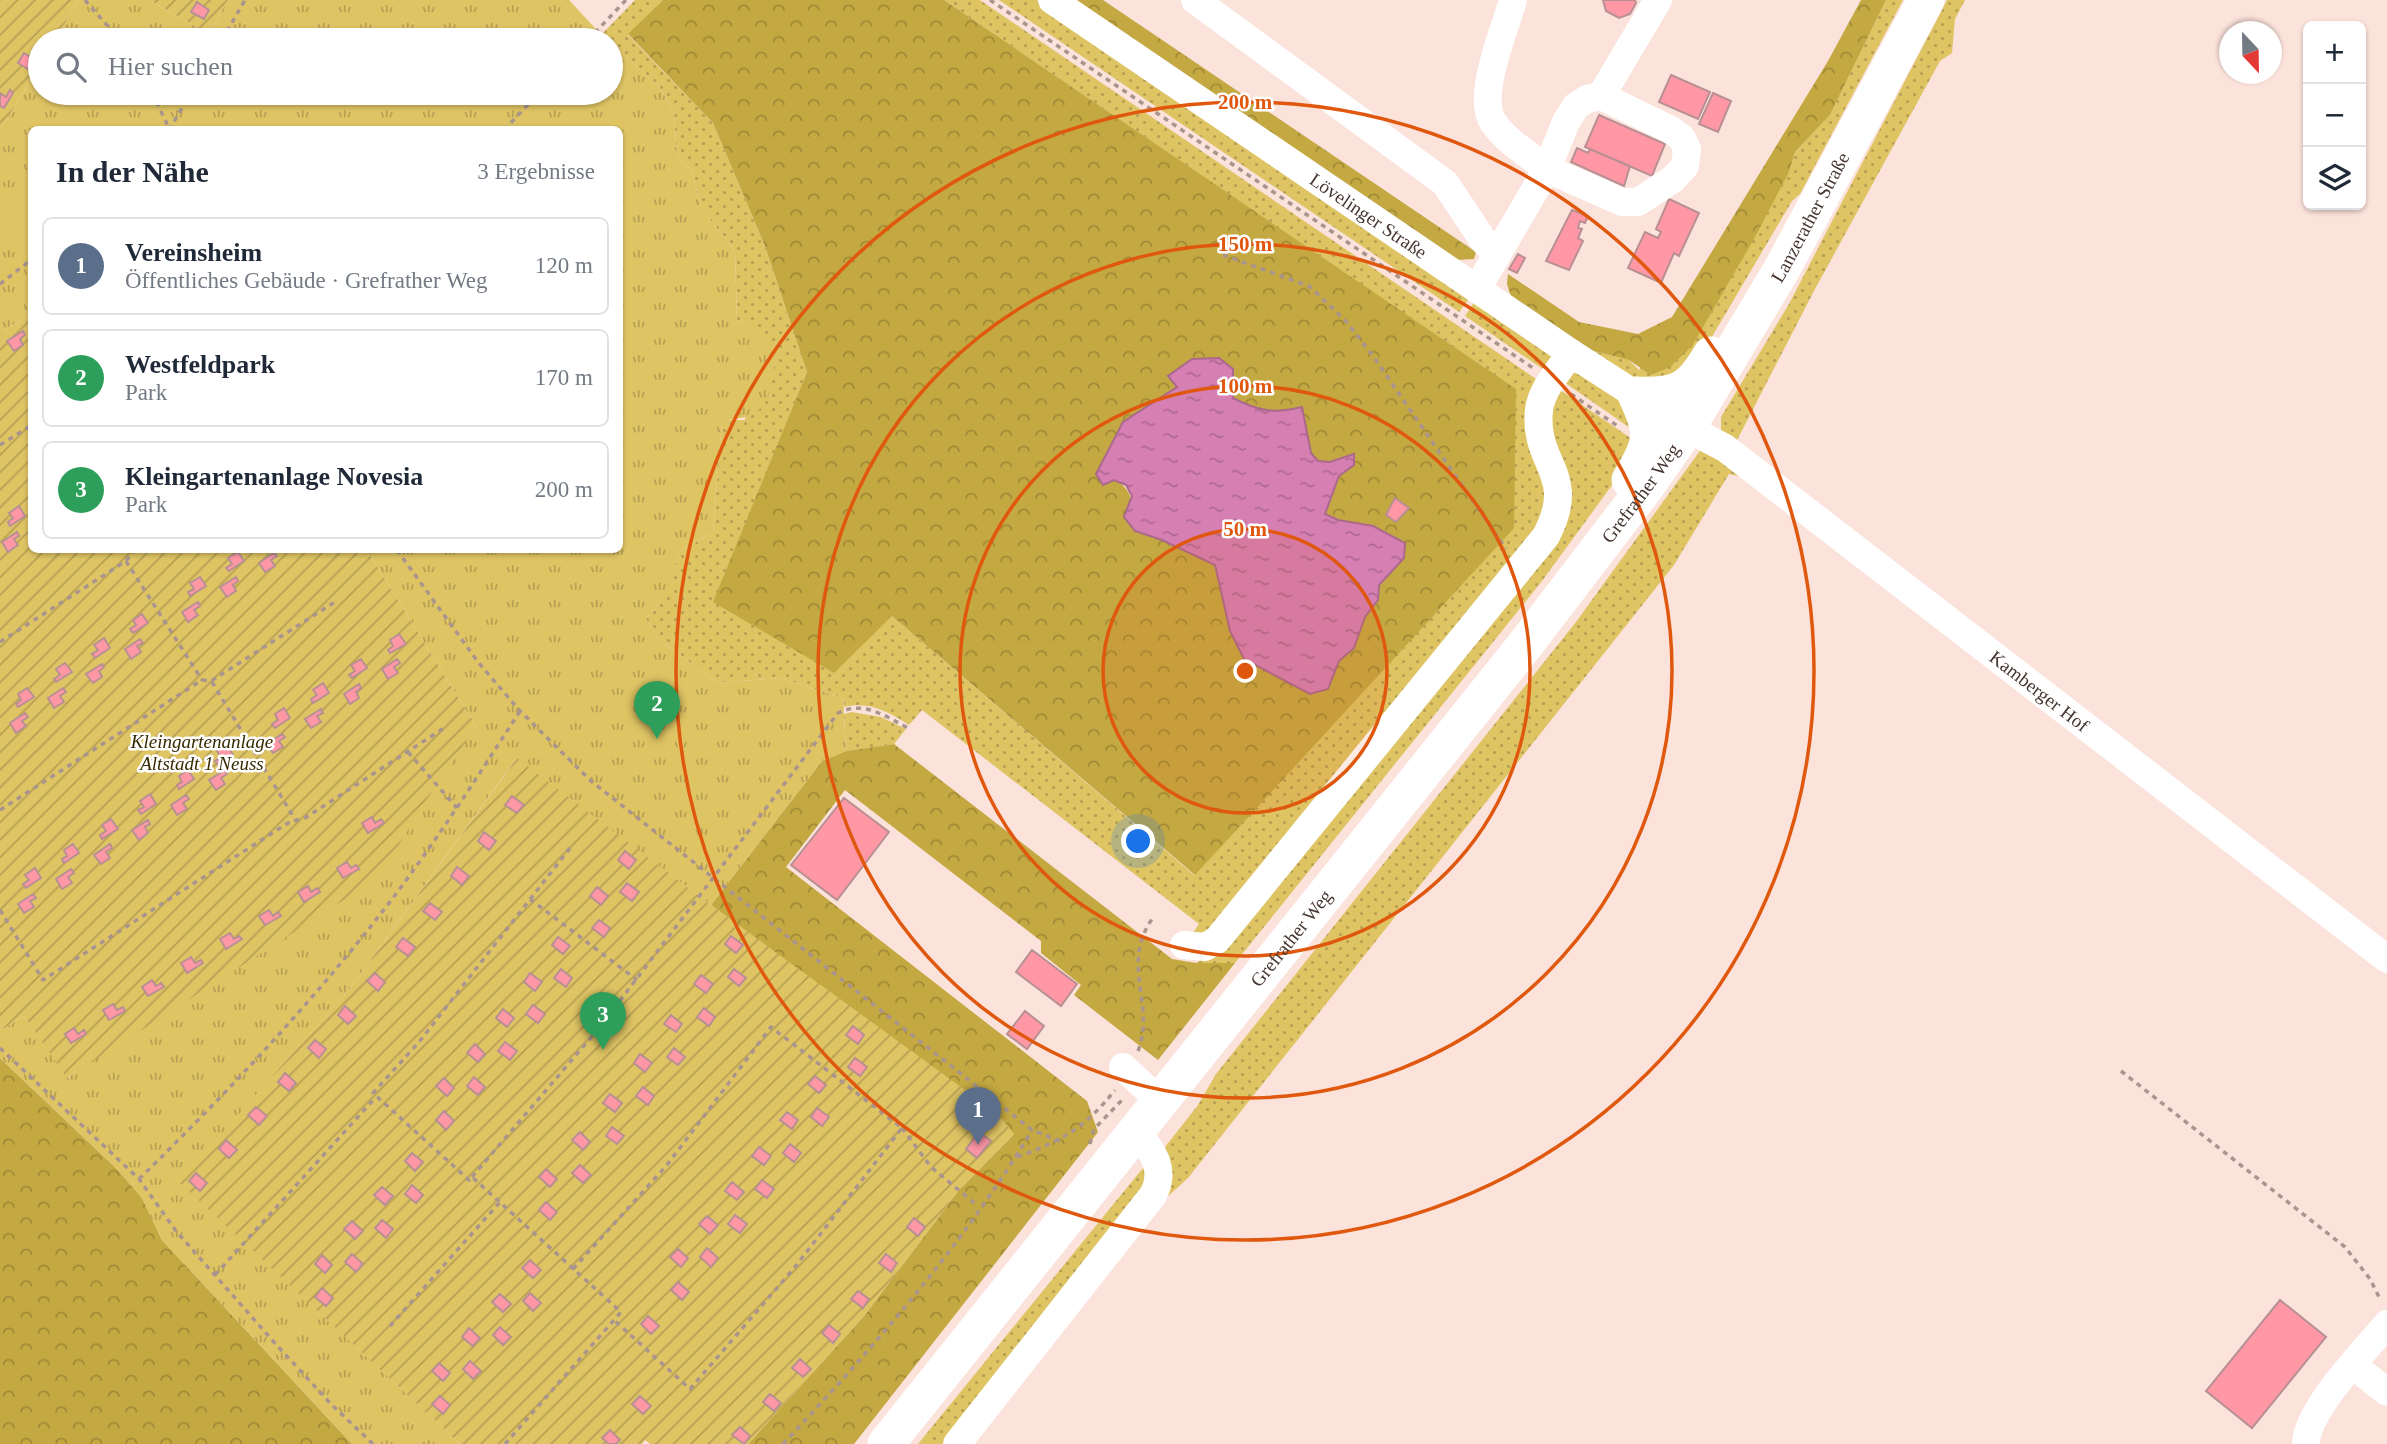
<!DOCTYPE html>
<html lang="de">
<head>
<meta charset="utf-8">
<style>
  body { margin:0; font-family:Georgia,serif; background:#f6f6f7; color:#1f2937 }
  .controls { position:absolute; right:21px; top:21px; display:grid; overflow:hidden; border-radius:10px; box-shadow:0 2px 5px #0004 }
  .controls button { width:63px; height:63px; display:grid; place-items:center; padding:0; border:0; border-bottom:2px solid #e0e1e3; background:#fff; color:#1f2937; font:35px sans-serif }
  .compass { position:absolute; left:2219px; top:21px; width:63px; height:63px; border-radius:50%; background:#fff; box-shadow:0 2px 5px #0004; rotate:158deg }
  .you { position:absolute; left:1139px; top:842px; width:24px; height:24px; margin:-18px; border:5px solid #fff; border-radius:50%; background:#1a73e8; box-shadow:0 0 0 10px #1a73e833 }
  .badge { display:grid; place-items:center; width:46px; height:46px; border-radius:50%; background:#0f766e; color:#fff; font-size:23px; font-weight:700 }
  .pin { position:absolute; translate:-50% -58px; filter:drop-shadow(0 2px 4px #0008) }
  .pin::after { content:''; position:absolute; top:37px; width:24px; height:21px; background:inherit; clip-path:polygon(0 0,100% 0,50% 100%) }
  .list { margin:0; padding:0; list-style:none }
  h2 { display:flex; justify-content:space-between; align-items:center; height:91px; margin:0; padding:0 28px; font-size:30px }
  h2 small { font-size:23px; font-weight:400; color:#747a83 }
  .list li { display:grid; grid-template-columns:46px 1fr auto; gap:21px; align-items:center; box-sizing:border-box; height:98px; margin:0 14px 14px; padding:0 14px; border:2px solid #e0e1e3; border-radius:10px }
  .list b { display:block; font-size:26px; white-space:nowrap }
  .list p { margin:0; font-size:23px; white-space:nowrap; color:#747a83 }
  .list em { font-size:23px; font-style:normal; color:#747a83 }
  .icon { flex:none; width:38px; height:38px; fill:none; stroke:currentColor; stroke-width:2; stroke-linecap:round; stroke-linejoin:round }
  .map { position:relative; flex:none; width:2387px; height:1444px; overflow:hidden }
  .search { position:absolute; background:#fff; box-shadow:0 2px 5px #0004; left:28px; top:28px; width:595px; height:77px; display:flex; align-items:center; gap:18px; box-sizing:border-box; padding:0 24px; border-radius:38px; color:#747a83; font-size:26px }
  .panel { position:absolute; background:#fff; box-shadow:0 2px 5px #0004; left:28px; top:126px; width:595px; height:427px; border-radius:10px }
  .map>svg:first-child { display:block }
  .grass { fill:url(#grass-dots) }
  .forest { fill:url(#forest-crowns); fill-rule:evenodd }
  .park { fill:url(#park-tufts) }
  .garden { fill:url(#garden-furrows) }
  .pitch { fill:#dfc464 }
  .water { fill:url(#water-ripples); stroke:#ab698c; stroke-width:2 }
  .building { fill:#ff97a5; stroke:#b89094; stroke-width:2 }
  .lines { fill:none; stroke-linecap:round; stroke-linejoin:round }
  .path { stroke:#a9948e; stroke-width:3.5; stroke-dasharray:5 5; stroke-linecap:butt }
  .minor { stroke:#fff; stroke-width:28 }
  .major { stroke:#fff; stroke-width:37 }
  .ring { fill:none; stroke:#e0570e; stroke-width:3.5 }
  .labels { text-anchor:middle; stroke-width:5; stroke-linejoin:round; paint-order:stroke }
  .street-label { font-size:19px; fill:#463631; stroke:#fff }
  .park-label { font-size:19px; font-style:italic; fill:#352a00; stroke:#fff }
  .centre { fill:#e0570e; stroke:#fff; stroke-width:3.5 }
  .ring-label { font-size:21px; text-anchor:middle; font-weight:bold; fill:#e0570e; stroke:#fff; stroke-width:5; stroke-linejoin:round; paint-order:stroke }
</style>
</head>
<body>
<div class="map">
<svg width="2387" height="1444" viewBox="0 0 2387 1444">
  <defs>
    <pattern id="grass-dots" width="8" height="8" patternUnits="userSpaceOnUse" patternTransform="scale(1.75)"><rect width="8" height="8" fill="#dfc464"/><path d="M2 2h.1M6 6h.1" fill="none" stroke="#b7a053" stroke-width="1.8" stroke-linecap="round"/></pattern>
    <pattern id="forest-crowns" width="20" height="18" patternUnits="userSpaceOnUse" patternTransform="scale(1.75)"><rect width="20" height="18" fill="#c4a841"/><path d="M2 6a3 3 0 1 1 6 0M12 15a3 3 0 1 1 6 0" fill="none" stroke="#a18a37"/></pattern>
    <pattern id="park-tufts" width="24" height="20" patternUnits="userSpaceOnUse" patternTransform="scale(1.75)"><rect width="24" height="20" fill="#dfc464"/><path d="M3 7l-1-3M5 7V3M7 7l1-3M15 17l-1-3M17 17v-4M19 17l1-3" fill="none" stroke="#b7a053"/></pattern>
    <pattern id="garden-furrows" width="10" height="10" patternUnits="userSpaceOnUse" patternTransform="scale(1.75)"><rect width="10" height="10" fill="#dfc464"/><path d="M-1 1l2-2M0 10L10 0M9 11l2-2" fill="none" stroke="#b7a053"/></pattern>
    <pattern id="water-ripples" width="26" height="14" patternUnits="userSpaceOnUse" patternTransform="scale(1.75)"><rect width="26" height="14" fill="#d67fb3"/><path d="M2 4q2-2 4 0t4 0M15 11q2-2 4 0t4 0" fill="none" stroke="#af6992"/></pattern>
  </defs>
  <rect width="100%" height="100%" fill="#fbe2da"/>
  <path class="grass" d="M635,0H663L628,35L713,123L765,246L807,372L714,602L892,616L1194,875L1516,390L944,0H980L1542,383L1549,512L1209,935L1190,937L1199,924L922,710L909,725C889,712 869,701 844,707L843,698L780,678L718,683L659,640L646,619L671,585L679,552L713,532L722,420H745L752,327L737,321L735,251L701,208L692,171L677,156L674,113L659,86L611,44V40L601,35Z
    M999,0H1037L1472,295L1459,312Z
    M1886,0H1903L1800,194L1792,201L1690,374L1645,387L1586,349L1629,360L1639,370L1789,172L1795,152L1830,115Z
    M1947,0H1965L1955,19L1952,53L1940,61L1815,289L1733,448L1721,434V417L1789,304Z
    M1477,298L1551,354L1552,366L1547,372L1465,316Z
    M1573,373L1588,375L1631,405L1633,430L1561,380Z
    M1556,387L1632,439L1634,455L1542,581L1235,963H1196L1222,944L1551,542L1549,438Z
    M1702,448L1757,480L1729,474L1674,565L1188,1178L1155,1208L1170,1169L1165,1147L1198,1105L1216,1074L1576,622Z
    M852,712L881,717L906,729L894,744L846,751L844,714Z
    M1143,1168L1150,1173L1149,1189L952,1444H918Z"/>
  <path class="forest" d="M663,0H944L1516,389L1514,528L1195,875L892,616L834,673L713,602L807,372L765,246L713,123L628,34ZM1233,370L1232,397C1258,411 1274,414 1301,407L1311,453L1318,461L1354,465L1339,476L1325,513L1338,520L1373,526L1405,543L1404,558L1379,586L1378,600L1365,617L1354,648L1339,661L1328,689L1230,631L1215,565L1162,540L1134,531C1133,509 1136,491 1114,479L1123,422L1178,387Z
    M1068,0H1103L1476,252L1474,259L1457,260Z
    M1861,0H1886L1830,115L1795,152L1789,172L1754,239L1692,346L1670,367L1651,375L1629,360L1586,349L1513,303L1507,284L1508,274L1579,322L1638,334L1672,317L1828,61Z
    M894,744L1172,959L1196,963H1235L1158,1060L1074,995L1081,985L1041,953V941L845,790L786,867L1087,1101L1098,1132L854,1444H748L864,1316L959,1190L1014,1134L711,905L822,761L846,751Z
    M0,1058L117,1169L142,1198L162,1240L352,1444H0Z"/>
  <path class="park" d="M79,0H149L209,34L228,0H569L606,40H55Z
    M611,44L659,86L674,113L677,156L692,171L701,208L735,251L737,321L752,327L775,354C772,396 769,419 722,420L713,532L679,552L671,586L646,619L659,640L718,683L780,678L843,698L846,751L822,761L711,905L516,759L351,987L180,1182L460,1444H352L162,1240L142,1198L117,1169L0,1058V1025L3,1029L24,1016L68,1078L434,780L437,784L476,726L367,550H620V130H32L31,313L0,333V131L40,64V93H611Z"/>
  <path class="garden" d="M0,0H79L55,40H40V64L0,131Z
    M149,0H228L209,34Z
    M31,313L32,550H367L476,726L438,784L434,780L429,785L433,790L378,878L67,1078L24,1016L3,1029L0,1025V333Z
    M517,758L711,905L998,1114L1014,1134L959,1190L864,1316L748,1444H650L645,1440L642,1444H460L179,1182L351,987Z"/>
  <path class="pitch" d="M31,190V237L13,252L0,234V215Z"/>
  <path class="water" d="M1219,358L1233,369V398C1258,411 1274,414 1302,407L1311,453L1318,461L1330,462L1354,454V465L1339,476L1325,514L1338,520L1373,526L1405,543L1404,558L1379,585L1378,600L1365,617L1354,648L1339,661L1328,689L1310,694L1244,659L1230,631L1215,565L1162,540L1135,531L1124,517L1132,496L1126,485L1114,480L1103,485L1096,474L1123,422L1177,387L1168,376L1192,359Z"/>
  <path class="building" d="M1603,0H1635L1636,3L1630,14L1619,18L1606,11Z
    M197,2L209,10L204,19L191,12Z
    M33,51L37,53L28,69L18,63L24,53L30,57Z
    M1671,75L1710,92L1698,119L1659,102Z
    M10,90L13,93L4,108L0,106V93L6,97Z
    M1713,93L1731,101L1718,132L1699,124Z
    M1599,115L1665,144L1652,176L1585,147Z
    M1577,148L1588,153L1590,149L1630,166L1624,186L1571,162Z
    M1669,199L1699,213L1679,256L1674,253L1661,283L1628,268L1645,232L1658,238L1661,232L1656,229Z
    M1572,210L1588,216L1585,223L1580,221L1578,228L1582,229L1578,238L1583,241L1569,270L1546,261Z
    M1518,254L1525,258L1517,273L1509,269Z
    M23,331L25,335L20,339L23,345L14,351L7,341Z
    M1395,498L1409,508L1396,522L1386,515Z
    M19,506L25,516L10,526L8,522L13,518L9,513Z
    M17,532L19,536L14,539L18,545L8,552L2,542Z
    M238,552L244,561L229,571L226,568L232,564L228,558Z
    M274,553L277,556L271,560L275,566L265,572L259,563Z
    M200,577L206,586L190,596L188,592L194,589L190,583Z
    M236,577L238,581L233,585L236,591L227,597L220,587Z
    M198,602L200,606L194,610L198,615L188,622L182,612Z
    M142,614L148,623L133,633L130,629L136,625L133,620Z
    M399,634L406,644L390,653L388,650L393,646L390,640Z
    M104,638L110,648L95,658L92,654L98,650L94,645Z
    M140,639L143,643L137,646L141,652L131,659L125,649Z
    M361,659L367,668L352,678L349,675L355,671L351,665Z
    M397,659L400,663L394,667L398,673L388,679L382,669Z
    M65,663L72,672L56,682L54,679L60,675L56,669Z
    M102,664L104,667L99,671L102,677L93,683L86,674Z
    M323,683L329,693L313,703L311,699L317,695L313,690Z
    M359,684L361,688L356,692L359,698L350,704L344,694Z
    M27,688L34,697L18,707L16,704L21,700L18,694Z
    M63,688L66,692L60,696L64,702L54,708L48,698Z
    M284,708L290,718L275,728L272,724L278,720L275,714Z
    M321,709L323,713L317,716L321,722L311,728L305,719Z
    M25,713L28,717L22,721L26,726L16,733L10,723Z
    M282,734L285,737L279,741L283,747L273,753L267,744Z
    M227,745L233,755L218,765L215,761L221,757L217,751Z
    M188,770L194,779L179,789L177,785L182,782L179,776Z
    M225,770L227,774L221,778L225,784L216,790L209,780Z
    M150,794L156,804L141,814L138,810L144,807L140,801Z
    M186,795L189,799L183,803L187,809L177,815L171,805Z
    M512,796L524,805L517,813L505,805Z
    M844,798L889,832L837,900L791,865Z
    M372,817L375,823L381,819L384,823L368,833L362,823Z
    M111,819L118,829L102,839L100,835L106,831L102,825Z
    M148,820L150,824L145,827L148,833L139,840L132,830Z
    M484,832L496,841L489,850L478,841Z
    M73,844L79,853L64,863L62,859L67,856L64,850Z
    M110,844L112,848L106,852L110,858L101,864L94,855Z
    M625,851L636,860L629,869L618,860Z
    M347,862L351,868L356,865L359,869L343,878L337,868Z
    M457,867L469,876L462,885L451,876Z
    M35,868L41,878L26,888L23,884L29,880L25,875Z
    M71,869L74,873L68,877L72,883L62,889L56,879Z
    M627,883L639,892L632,901L620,892Z
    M308,886L311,892L317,888L320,892L304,902L298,892Z
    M597,887L608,896L601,905L590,896Z
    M33,894L36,898L30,901L34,907L24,913L18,904Z
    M430,903L442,912L435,920L423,911Z
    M269,910L273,916L278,912L281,916L265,925L259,916Z
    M599,920L610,928L604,937L592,928Z
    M230,933L234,939L239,936L242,939L226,949L220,939Z
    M731,936L743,945L736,953L725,944Z
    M558,937L570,946L563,954L552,945Z
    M403,938L415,947L408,956L396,947Z
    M1032,950L1077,984L1061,1006L1016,972Z
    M191,957L195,963L201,960L203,963L187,973L181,963Z
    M561,969L572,978L566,987L554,978Z
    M734,969L746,978L739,986L728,977Z
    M375,973L385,982L378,991L367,981Z
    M530,973L542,982L535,991L524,982Z
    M701,975L713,984L706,993L694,984Z
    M152,980L156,986L161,983L164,987L148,996L142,987Z
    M113,1004L117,1010L123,1007L125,1011L109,1020L103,1010Z
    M533,1005L545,1014L538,1023L526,1014Z
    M345,1006L356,1016L348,1024L338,1015Z
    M704,1008L715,1017L709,1026L697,1017Z
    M503,1009L514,1018L507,1027L496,1018Z
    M1025,1011L1044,1026L1027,1049L1007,1034Z
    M671,1015L682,1024L676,1032L664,1024Z
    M853,1026L864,1035L858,1044L846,1035Z
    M74,1028L78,1034L84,1030L86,1034L71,1043L65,1034Z
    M315,1040L326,1049L319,1058L308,1048Z
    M505,1042L517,1051L510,1060L498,1051Z
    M475,1044L485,1054L478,1062L467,1053Z
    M674,1048L685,1057L678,1065L667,1057Z
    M640,1054L652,1063L645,1072L634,1063Z
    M855,1058L867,1067L860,1076L848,1067Z
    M285,1073L296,1083L289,1091L278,1082Z
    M815,1076L826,1085L819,1093L808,1084Z
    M474,1077L485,1087L478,1095L467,1086Z
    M444,1078L454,1088L447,1096L436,1086Z
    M643,1087L654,1096L648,1105L636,1096Z
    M610,1094L622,1103L615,1112L603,1103Z
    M256,1107L267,1116L259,1125L248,1115Z
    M817,1108L829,1117L822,1126L811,1117Z
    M444,1111L454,1121L446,1130L436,1120Z
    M787,1112L798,1120L792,1129L780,1120Z
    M612,1127L624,1136L617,1144L606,1136Z
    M580,1132L590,1142L583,1150L572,1140Z
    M979,1132L991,1141L977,1158L966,1149Z
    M226,1140L237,1150L229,1158L219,1149Z
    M790,1144L801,1153L794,1162L783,1153Z
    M759,1147L771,1156L764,1165L752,1156Z
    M412,1153L423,1162L415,1171L405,1161Z
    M580,1165L591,1175L583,1183L572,1173Z
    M546,1169L557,1179L550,1187L539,1177Z
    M196,1173L207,1183L200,1191L189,1181Z
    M762,1180L774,1189L767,1198L755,1189Z
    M732,1182L744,1192L737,1200L725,1191Z
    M412,1185L423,1195L416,1203L405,1194Z
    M382,1187L393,1196L385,1205L374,1195Z
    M546,1202L557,1212L550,1220L539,1210Z
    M735,1215L747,1224L740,1233L728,1224Z
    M707,1216L718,1225L710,1234L699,1224Z
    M914,1218L925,1227L918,1236L907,1227Z
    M382,1220L393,1229L386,1238L375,1228Z
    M352,1221L363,1231L355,1239L344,1229Z
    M707,1248L718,1258L711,1267L700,1257Z
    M678,1249L688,1258L681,1267L670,1257Z
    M352,1254L363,1264L356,1272L345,1262Z
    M886,1254L897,1263L891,1272L879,1263Z
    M322,1255L332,1265L325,1273L315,1264Z
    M530,1260L541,1270L533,1278L522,1268Z
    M678,1282L689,1292L682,1300L671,1290Z
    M322,1288L333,1298L326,1306L315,1297Z
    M858,1291L869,1299L863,1308L851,1299Z
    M530,1293L541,1303L533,1311L523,1301Z
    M500,1294L511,1304L503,1312L492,1302Z
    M2280,1300L2326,1337L2252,1428L2206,1391Z
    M648,1316L659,1326L651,1334L641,1324Z
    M829,1325L840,1334L833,1343L822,1333Z
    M500,1327L511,1337L503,1345L493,1335Z
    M469,1328L480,1338L473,1346L462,1337Z
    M800,1359L811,1369L803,1377L792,1368Z
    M470,1361L481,1371L473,1379L463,1369Z
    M439,1363L450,1373L443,1381L432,1371Z
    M770,1394L781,1403L774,1411L763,1402Z
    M440,1396L450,1405L443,1414L432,1404Z
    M640,1396L651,1406L643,1414L632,1404Z
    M740,1427L750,1436L744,1444L732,1435Z
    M610,1430L620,1440L616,1444H609L602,1438Z"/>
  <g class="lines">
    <path class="path" d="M85,0L120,40
      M990,0L1533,368
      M222,40L245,0
      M588,40L626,0
      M152,93L169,128
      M169,130L191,93
      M504,130L539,93
      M1223,255L1309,286L1345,320L1373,356L1506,549
      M0,284L32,259
      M1571,394L1619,427
      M0,445L32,425
      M397,550L478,662L520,711L591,781L1032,1130L1060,1141
      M126,561L202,680
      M0,642L126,561L135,550
      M212,682L296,821
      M408,752L457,808
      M0,810L202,680L211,681L338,600
      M530,899L637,980
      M0,910L43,980L288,823L305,818L444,728
      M0,1048L139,1179L176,1231L272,1340L331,1404L373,1444
      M1138,1051C1156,1004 1120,966 1152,919
      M2121,1071L2345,1247L2370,1279L2381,1301
      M902,1128L931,1167L978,1206
      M1090,1144L1094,1129L1124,1098
      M1017,1157C1063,1140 1084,1129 1115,1090
      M472,1177L600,1027L838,713C863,700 885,716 908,728
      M139,1179C225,1095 308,1007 382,912C432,848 476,779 520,711
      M573,1269L667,1165L771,1027L902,1128L795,1267L690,1389L614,1320
      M215,1275L376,1097
      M390,1326L500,1202
      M505,1444L621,1312L472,1177L469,1180L373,1093L419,1042L570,848
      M783,1444C874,1347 964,1244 1032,1130"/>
    <g class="minor">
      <path id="s1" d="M1052,0L1571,353L1687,428L1725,448L2387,959"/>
      <path d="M1195,0L1445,183L1483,240L1497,255"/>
      <path d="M1601,96L1658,0"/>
      <path d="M1477,289L1547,169L1622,202H1638L1673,179L1685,166L1687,149L1682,138L1671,130L1601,96L1587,99L1576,106L1566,122L1547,169C1528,154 1507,142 1493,122C1476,96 1505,29 1513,0"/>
      <path d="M1184,945L1205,947L1217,940L1546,536C1579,473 1533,466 1539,410C1541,390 1560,369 1571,353"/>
      <path d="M1123,1067L1160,1101"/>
      <path d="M2354,1366L2387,1392"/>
      <path d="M957,1444L1153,1195C1167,1169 1152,1151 1136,1130"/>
      <path d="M2306,1444C2306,1410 2365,1351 2387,1324"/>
    </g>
    <g class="major">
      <path d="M1630,480C1652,444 1655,434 1636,395C1677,397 1690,391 1711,355"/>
      <path id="s2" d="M886,1444L1525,645L1645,488L1687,428L1782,269L1926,0"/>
    </g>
  </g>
  <circle cx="1245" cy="671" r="142" fill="#e0570e" fill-opacity=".12"/>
  <g class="ring">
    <circle cx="1245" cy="671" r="142"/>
    <circle cx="1245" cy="671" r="285"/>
    <circle cx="1245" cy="671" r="427"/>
    <circle cx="1245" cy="671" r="569"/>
  </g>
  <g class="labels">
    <g class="street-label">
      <text dy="7" stroke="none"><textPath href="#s1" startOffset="383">Lövelinger Straße</textPath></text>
      <text dy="7" stroke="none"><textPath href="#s2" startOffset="1538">Lanzerather Straße</textPath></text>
      <text dy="7" stroke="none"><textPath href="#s2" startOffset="1214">Grefrather Weg</textPath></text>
      <text dy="7" stroke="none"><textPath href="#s1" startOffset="1206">Kamberger Hof</textPath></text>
      <text dy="7" stroke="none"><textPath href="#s2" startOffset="648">Grefrather Weg</textPath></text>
    </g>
    <g class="park-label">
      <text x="202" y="748">Kleingartenanlage<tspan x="202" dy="22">Altstadt 1 Neuss</tspan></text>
    </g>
  </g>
  <circle cx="1245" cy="671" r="10" class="centre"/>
  <g class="ring-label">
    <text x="1245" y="109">200 m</text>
    <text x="1245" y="251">150 m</text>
    <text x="1245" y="393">100 m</text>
    <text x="1245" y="536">50 m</text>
  </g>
</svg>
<div class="controls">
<button>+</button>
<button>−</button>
<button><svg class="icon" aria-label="layers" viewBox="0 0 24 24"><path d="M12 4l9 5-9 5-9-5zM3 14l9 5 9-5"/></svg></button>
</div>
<svg class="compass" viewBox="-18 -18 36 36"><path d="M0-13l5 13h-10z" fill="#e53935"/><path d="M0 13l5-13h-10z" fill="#747a83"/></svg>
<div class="you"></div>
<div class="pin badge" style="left:978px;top:1145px;background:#5c6f8a">1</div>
<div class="pin badge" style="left:657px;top:739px;background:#2e9e5b">2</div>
<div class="pin badge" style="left:603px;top:1050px;background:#2e9e5b">3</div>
<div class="search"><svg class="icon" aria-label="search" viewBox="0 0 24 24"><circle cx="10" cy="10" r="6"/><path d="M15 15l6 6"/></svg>Hier suchen</div>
<section class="panel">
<h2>In der Nähe<small>3 Ergebnisse</small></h2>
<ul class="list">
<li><span class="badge" style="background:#5c6f8a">1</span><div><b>Vereinsheim</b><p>Öffentliches Gebäude · Grefrather Weg</p></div><em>120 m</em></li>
<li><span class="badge" style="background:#2e9e5b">2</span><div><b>Westfeldpark</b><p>Park</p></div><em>170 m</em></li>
<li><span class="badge" style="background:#2e9e5b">3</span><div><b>Kleingartenanlage Novesia</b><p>Park</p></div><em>200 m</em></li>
</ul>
</section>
</div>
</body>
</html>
